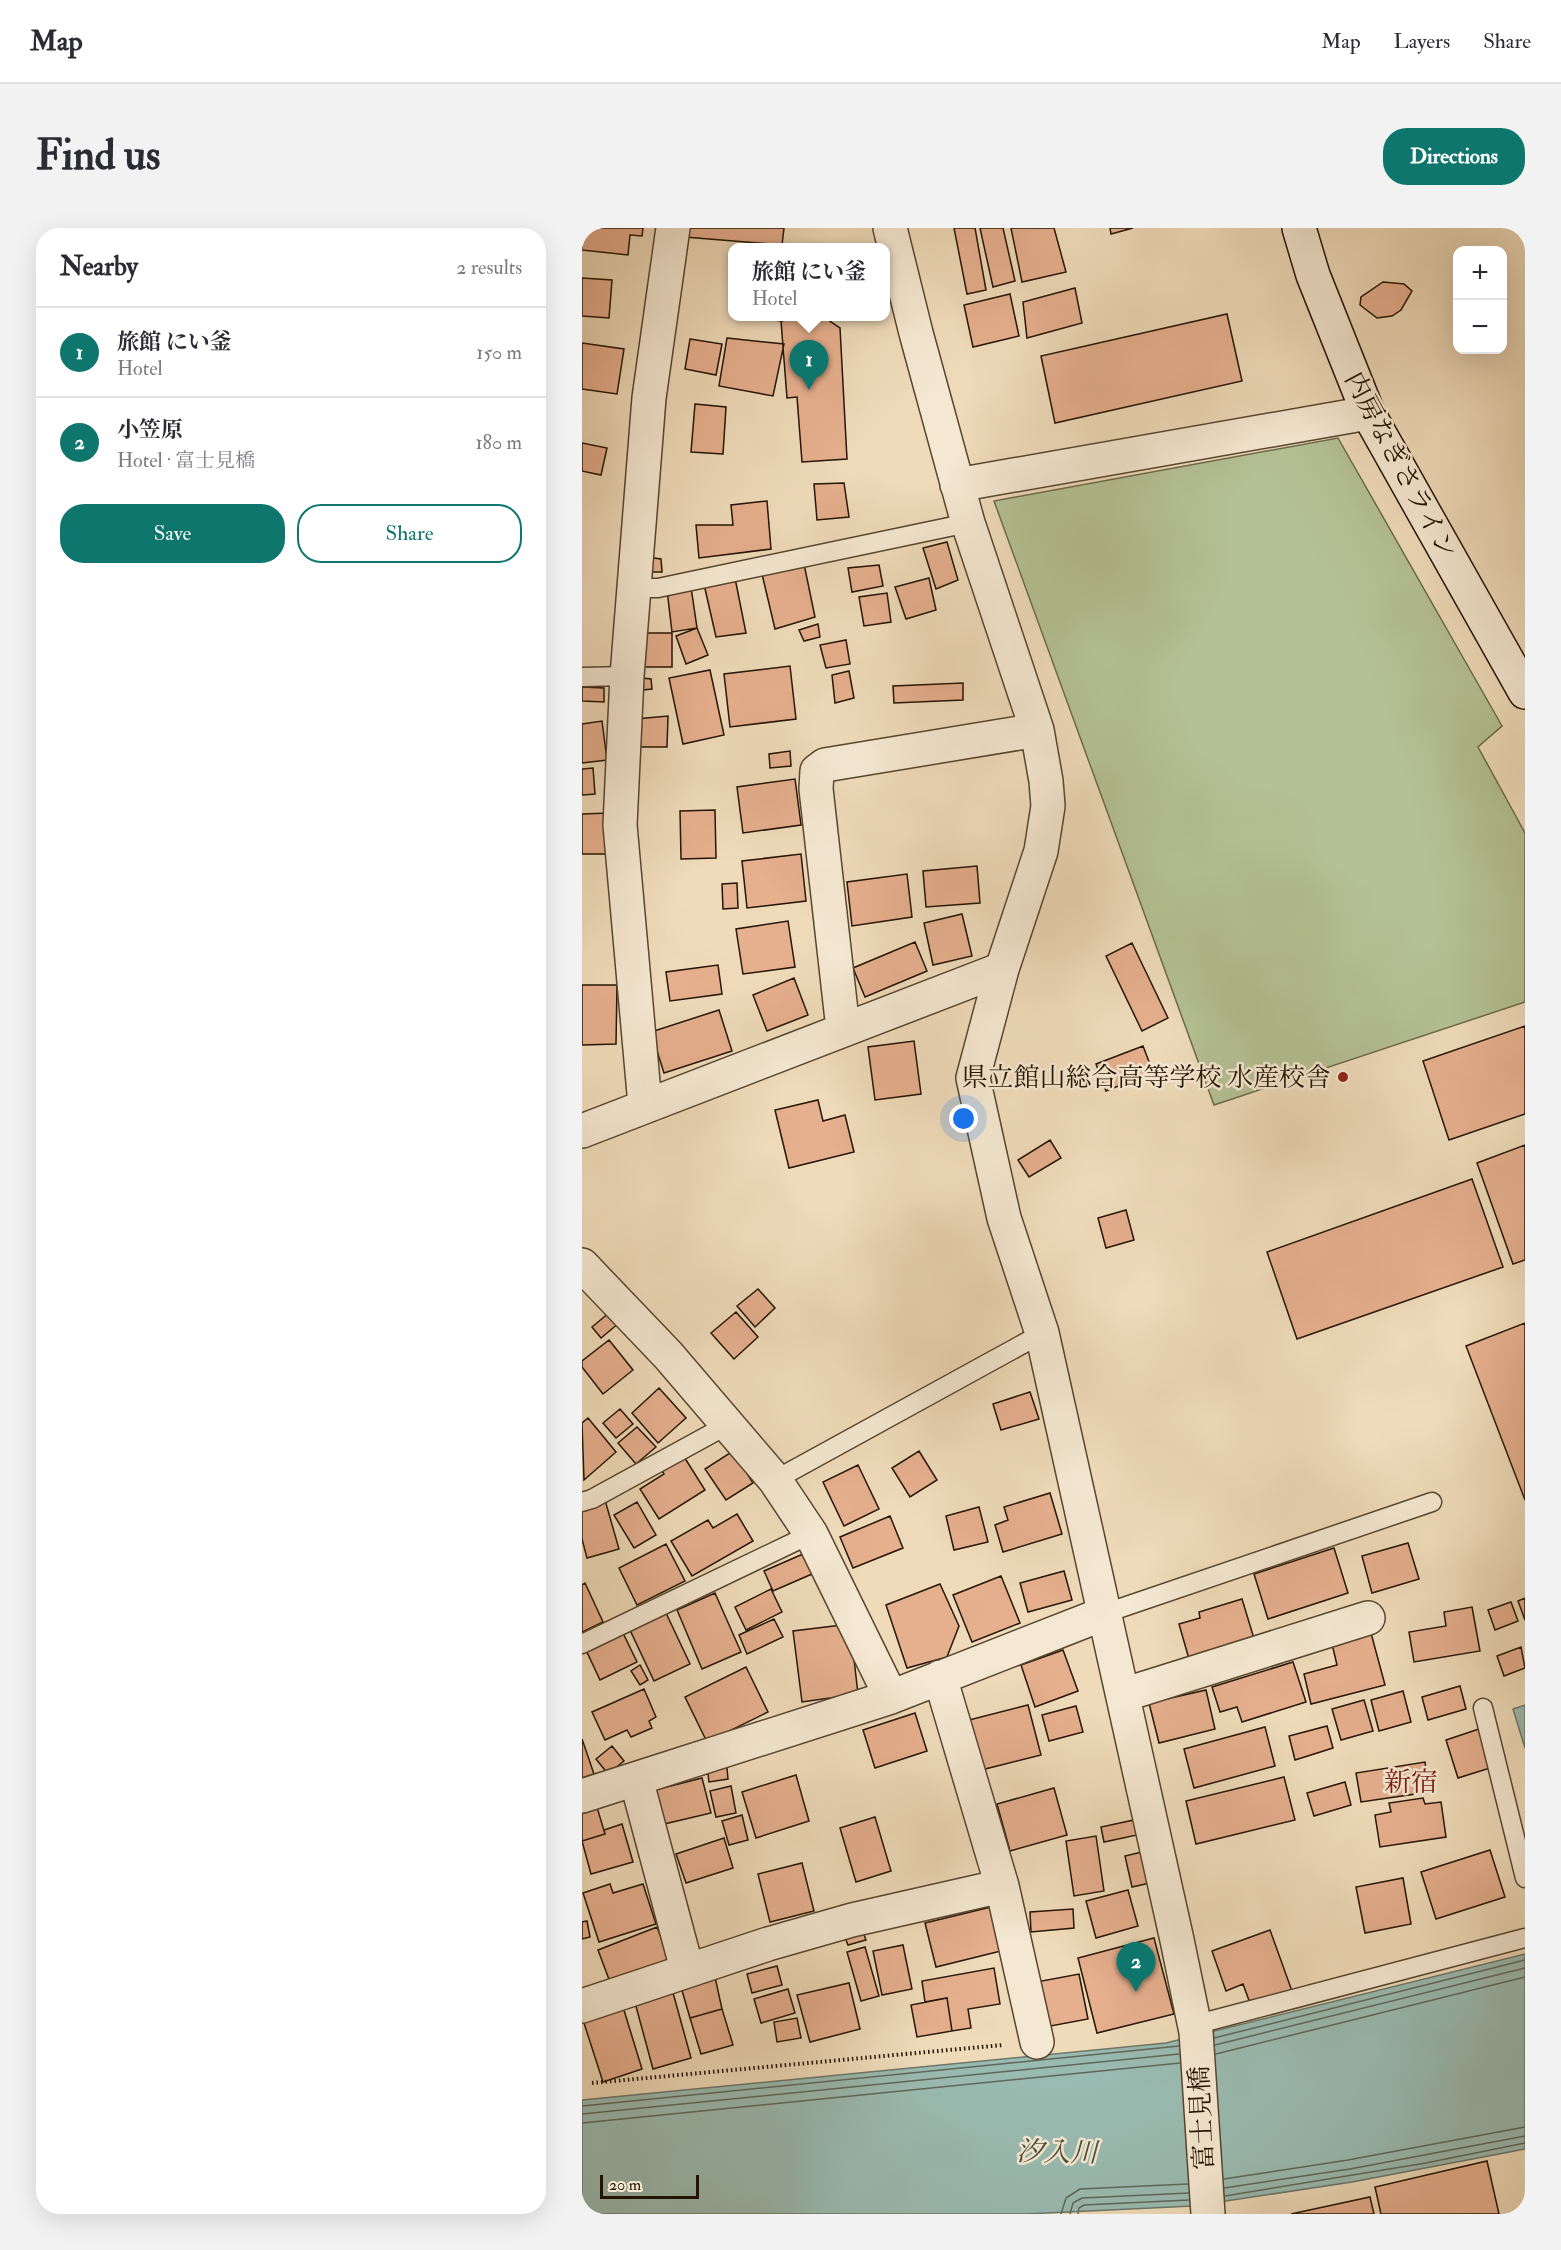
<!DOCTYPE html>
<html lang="en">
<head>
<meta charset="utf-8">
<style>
  body { margin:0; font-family:"IM FELL Double Pica","Noto Serif JP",serif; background:#f2f2f3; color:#2b2b33 }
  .controls { position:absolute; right:18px; top:18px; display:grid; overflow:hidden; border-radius:12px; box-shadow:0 6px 24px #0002 }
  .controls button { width:54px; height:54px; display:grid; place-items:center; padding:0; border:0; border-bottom:2px solid #e1e1e2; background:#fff; color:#2b2b33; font:30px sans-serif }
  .scale { position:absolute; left:18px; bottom:15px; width:99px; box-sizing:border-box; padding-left:6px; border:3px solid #241402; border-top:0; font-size:16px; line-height:21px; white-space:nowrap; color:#241402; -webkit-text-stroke:4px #f5e8d2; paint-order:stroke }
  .you { position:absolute; left:382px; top:891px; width:21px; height:21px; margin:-15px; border:4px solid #fff; border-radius:50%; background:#1a73e8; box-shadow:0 0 0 9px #1a73e833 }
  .badge { display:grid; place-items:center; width:39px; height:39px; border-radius:50%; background:#0f766e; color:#fff; font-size:20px; font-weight:700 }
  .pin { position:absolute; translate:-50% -50px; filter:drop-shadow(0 2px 3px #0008) }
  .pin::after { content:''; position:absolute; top:32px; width:21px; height:18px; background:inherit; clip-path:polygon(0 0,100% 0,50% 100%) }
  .popup { position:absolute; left:146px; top:15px; width:162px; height:78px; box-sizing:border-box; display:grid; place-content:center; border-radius:12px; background:#fff; filter:drop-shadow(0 2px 4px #0005); font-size:20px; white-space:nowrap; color:#7c7c81 }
  .popup b { font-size:22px; color:#2b2b33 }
  .popup::after { content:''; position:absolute; left:50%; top:100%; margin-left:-12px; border:12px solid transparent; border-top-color:#fff }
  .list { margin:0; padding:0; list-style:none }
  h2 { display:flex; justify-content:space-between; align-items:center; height:78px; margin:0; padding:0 24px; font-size:26px }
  h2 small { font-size:20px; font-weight:400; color:#7c7c81 }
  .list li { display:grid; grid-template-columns:39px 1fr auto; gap:18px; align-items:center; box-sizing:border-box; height:90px; padding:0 24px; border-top:2px solid #e1e1e2 }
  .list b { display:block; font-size:22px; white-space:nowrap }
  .list p { margin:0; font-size:20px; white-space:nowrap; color:#7c7c81 }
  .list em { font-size:20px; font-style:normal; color:#7c7c81 }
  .actions { display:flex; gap:12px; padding:18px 24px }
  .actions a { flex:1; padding:14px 0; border:2px solid #0f766e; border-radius:24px; text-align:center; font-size:21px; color:#0f766e }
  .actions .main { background:#0f766e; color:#fff }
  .map { position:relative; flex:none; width:943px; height:1986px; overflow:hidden; border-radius:24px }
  header { display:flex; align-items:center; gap:36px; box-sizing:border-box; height:84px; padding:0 30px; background:#fff; border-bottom:2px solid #e1e1e2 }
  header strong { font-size:28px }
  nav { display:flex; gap:33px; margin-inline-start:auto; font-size:21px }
  .intro { display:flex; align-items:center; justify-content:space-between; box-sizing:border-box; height:144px; padding:0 36px }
  h1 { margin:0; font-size:42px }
  .button { padding:15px 27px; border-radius:24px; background:#0f766e; color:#fff; font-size:21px; font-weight:700 }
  main { display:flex; gap:36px; padding:0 36px }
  aside { flex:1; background:#fff; border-radius:24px; box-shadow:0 6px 24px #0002 }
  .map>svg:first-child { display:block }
  .green { fill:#b4c194; stroke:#6c6a4b; stroke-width:1.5 }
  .water { fill:#9abbb1; stroke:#6b786b; stroke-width:1.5 }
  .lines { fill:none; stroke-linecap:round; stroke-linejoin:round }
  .shore { stroke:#5f685a; stroke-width:1.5 }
  .building { fill:#e6af8e; stroke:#241402; stroke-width:1.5 }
  .lane-casing { stroke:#574630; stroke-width:21 }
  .street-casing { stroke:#574630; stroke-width:36 }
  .secondary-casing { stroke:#241402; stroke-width:36 }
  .path { stroke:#241402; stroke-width:4; stroke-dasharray:1.5 3; stroke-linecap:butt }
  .lane { stroke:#f5e8d2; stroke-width:18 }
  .street { stroke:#f5e8d2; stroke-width:33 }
  .secondary { stroke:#f5e8d2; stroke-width:33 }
  .poi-dot { fill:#8f2418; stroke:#f5e8d2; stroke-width:2 }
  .labels { text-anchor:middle; stroke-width:5; stroke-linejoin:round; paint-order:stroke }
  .street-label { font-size:26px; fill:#241402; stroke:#f5e8d2 }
  .poi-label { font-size:26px; fill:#241402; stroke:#f5e8d2; text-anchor:end }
  .neighbourhood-label { font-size:27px; fill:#7a1f14; stroke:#f5e8d2 }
  .water-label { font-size:27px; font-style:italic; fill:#4d4e3f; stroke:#f5e8d2 }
</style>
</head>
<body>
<header>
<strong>Map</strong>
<nav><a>Map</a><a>Layers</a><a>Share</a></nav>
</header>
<div class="intro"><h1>Find us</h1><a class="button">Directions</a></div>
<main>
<aside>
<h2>Nearby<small>2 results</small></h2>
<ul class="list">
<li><span class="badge">1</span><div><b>旅館 にい釜</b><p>Hotel</p></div><em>150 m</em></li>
<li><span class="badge">2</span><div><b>小笠原</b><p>Hotel · 富士見橋</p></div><em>180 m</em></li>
</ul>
<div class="actions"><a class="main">Save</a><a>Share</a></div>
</aside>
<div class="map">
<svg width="943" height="1986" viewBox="0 0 943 1986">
  <rect width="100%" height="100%" fill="#efdbba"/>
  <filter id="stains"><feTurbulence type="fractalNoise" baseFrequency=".00333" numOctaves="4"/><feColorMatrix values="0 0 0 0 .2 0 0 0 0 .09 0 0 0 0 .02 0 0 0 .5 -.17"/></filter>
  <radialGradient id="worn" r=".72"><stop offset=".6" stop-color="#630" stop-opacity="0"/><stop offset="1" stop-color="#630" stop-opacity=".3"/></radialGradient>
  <path class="green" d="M756,210L920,498L896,519L943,605V774L632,877L412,273Z"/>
  <path class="water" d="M943,1477V1520L931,1481Z
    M943,1726V1921L770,1954L611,1978L443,1986H0V1872L584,1815Z"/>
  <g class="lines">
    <path class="shore" d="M632,1810L943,1732
      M633,1817L943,1740
      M634,1826L943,1749
      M0,1878L597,1818
      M0,1886L597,1826
      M0,1895L598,1835
      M642,1951L766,1932L943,1899
      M642,1960L768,1941L943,1908
      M643,1968L844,1935L943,1915
      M479,1986L484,1970L498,1961L606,1956
      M488,1986L491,1975L500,1970L607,1965
      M496,1986L497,1980L502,1977L607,1972"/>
  </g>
  <path class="building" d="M0,0H61L60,8L48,7L46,27L0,22Z
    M104,0H202L200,17L103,9Z
    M372,0H393L404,62L385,66Z
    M398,0H421L433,53L411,59Z
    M429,0H472L484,44L440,54Z
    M528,0H551L529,6Z
    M0,50L30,52L27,90L0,88Z
    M801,54L822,56L830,63L819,82L810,88L795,90L778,77L779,69Z
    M493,60L500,95L445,110L441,74Z
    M428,66L437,108L391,119L382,77Z
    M645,86L660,153L473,195L459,128Z
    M179,88H200L199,93L179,90Z
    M229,88H240L258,100L265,231L220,234L215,169L205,170L199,93Z
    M145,110L202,116L191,168L137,158Z
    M108,111L140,116L134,147L103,141Z
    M0,115L42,121L35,166L0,161Z
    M113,176L144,179L141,226L109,224Z
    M0,215L25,220L19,247L0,243Z
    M262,255L267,289L235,292L232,256Z
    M185,273L189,321L117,330L114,297H151L149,277Z
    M365,314L376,352L354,361L341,320Z
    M57,328L79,331L80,344H55Z
    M222,336L233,389L193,401L180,346Z
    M297,337L301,358L270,364L266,340Z
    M152,345L164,405L134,409L121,352Z
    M347,350L354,382L324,391L313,359Z
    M109,359L115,400L90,404L85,362Z
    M305,365L309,394L282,398L277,369Z
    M236,396L238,409L222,413L217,402Z
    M115,400L126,427L104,436L94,408Z
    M52,405H90V439H52Z
    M264,412L268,436L244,440L238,417Z
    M208,438L214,491L148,499L142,446Z
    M128,442L142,507L101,516L87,450Z
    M267,443L272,470L253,475L250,447Z
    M51,449L69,451L70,461L51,463Z
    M381,455V472L312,475L311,458Z
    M0,459L22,460V474L0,473Z
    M86,488L85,519H55L53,491Z
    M20,493L25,532L0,535V496Z
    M208,523L209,538L188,540L187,526Z
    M11,540L13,566L0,567V541Z
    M213,551L219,597L161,605L155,559Z
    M133,582L134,630L99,631L98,583Z
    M26,585V626H0V586Z
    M219,626L224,673L165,680L160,633Z
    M395,638L398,675L344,679L341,643Z
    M325,646L330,689L270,698L265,654Z
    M155,655L156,680L141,681L140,656Z
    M380,686L390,728L351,737L342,695Z
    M206,693L213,739L161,746L154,701Z
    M333,714L345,743L283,769L271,740Z
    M550,715L586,790L560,803L524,728Z
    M136,737L140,766L88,773L84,744Z
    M212,750L226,787L185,803L171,767Z
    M0,757H35L34,816L0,817Z
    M137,782L150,823L82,845L69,804Z
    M943,798V886L867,912L841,833Z
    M332,813L339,866L293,872L286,819Z
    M561,818L571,844L524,863L514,836Z
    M236,872L241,893L263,887L272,924L207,940L193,882Z
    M468,912L479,930L447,949L436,932Z
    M943,917V1032L931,1036L895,935Z
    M890,951L921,1039L715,1111L685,1024Z
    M544,982L552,1012L524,1020L516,990Z
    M176,1061L193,1080L173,1099L155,1078Z
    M28,1084L37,1095L19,1110L10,1099Z
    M154,1084L176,1109L152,1131L129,1105Z
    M943,1095V1272L884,1118Z
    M27,1112L51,1142L21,1166L0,1139V1133Z
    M77,1160L104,1190L76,1215L50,1185Z
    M448,1164L457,1191L419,1202L411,1176Z
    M38,1181L51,1196L34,1210L21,1195Z
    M6,1190L34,1224L2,1252L0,1195Z
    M55,1199L74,1219L54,1236L36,1215Z
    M151,1223L171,1255L144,1272L123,1241Z
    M337,1223L355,1252L328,1269L310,1240Z
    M99,1224L123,1262L77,1291L58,1261L82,1246L77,1238Z
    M276,1237L297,1281L262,1298L241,1254Z
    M468,1265L480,1306L421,1324L413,1297L426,1292L422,1279Z
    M23,1272L37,1321L5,1330L0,1311V1278Z
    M55,1274L74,1307L52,1320L32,1287Z
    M397,1279L406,1314L372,1322L364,1288Z
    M155,1286L171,1313L110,1348L89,1313L126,1292L131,1300Z
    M308,1288L321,1320L271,1340L258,1309Z
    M826,1315L837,1351L790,1365L780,1328Z
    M84,1316L103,1353L55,1377L37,1340Z
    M752,1320L766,1365L686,1391L672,1346Z
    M221,1326L230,1346L191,1363L182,1343Z
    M482,1343L490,1372L446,1384L438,1355Z
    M419,1348L438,1395L390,1414L371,1367Z
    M3,1355L21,1394L0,1404V1357Z
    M358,1356L377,1398L365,1429L325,1440L304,1377Z
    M189,1361L200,1384L164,1402L153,1379Z
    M133,1365L159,1424L120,1441L95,1382Z
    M943,1370V1392L936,1373Z
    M660,1371L674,1417L609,1438L597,1396L618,1390L617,1384Z
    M929,1374L936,1393L913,1402L906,1382Z
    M890,1379L898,1423L832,1434L827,1404L864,1398L862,1384Z
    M84,1385L108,1436L72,1453L48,1402Z
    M192,1391L201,1409L165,1426L157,1407Z
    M268,1396L276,1466L220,1474L211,1403Z
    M41,1405L55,1434L18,1452L4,1422Z
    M789,1405L803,1457L729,1476L722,1446L755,1437L750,1416Z
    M939,1419L943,1440L922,1448L915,1428Z
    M481,1422L496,1463L453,1479L439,1437Z
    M711,1434L724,1474L660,1494L655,1479L638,1484L630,1459Z
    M58,1437L66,1452L58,1457L49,1443Z
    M164,1439L186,1484L125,1514L103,1469Z
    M878,1458L884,1481L846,1492L840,1469Z
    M62,1461L74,1489L67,1493L70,1500L49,1509L45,1502L23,1512L10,1484Z
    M624,1462L633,1501L577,1515L567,1475Z
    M821,1463L829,1494L797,1503L789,1472Z
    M782,1472L791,1503L759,1512L750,1481Z
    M446,1477L459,1527L399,1542L387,1492Z
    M494,1478L501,1504L467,1513L460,1487Z
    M333,1485L345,1523L293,1540L281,1502Z
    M745,1498L751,1520L713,1532L707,1508Z
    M683,1499L693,1538L612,1560L602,1521Z
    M897,1501L908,1540L876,1550L864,1512Z
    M0,1511L12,1546L0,1550Z
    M30,1518L42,1533L26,1546L14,1531Z
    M144,1529L146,1551L127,1554L126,1546L109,1548Z
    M843,1534L847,1564L779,1574L774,1545Z
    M214,1547L227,1593L174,1610L160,1564Z
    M702,1549L713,1592L614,1616L604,1573Z
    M120,1550L129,1585L82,1596L73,1562Z
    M763,1554L769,1577L732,1588L725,1565Z
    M149,1558L154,1585L134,1589L128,1563Z
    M472,1560L485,1607L428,1623L415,1576Z
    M841,1570L843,1576L859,1574L864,1609L798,1619L793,1587L809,1584L807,1575Z
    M14,1576L23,1606L0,1613V1580Z
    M160,1587L166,1612L147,1617L140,1593Z
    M293,1589L309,1643L274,1654L258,1600Z
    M552,1592L555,1607L522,1614L519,1599Z
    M40,1596L51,1634L9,1646L0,1613L23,1606L22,1602Z
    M514,1608L522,1663L492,1668L484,1613Z
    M142,1610L151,1640L104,1655L94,1626Z
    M908,1622L923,1669L854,1691L839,1644Z
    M560,1624L568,1655L550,1659L543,1628Z
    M220,1635L232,1683L188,1694L176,1646Z
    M821,1650L829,1696L783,1705L774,1659Z
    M28,1656L31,1665L61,1656L74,1696L17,1714L1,1665Z
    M546,1662L556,1698L514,1710L504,1673Z
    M409,1679L419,1723L354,1739L343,1695Z
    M491,1681L492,1700L449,1704L448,1684Z
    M5,1693L8,1709L0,1711V1694Z
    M75,1699L90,1739L31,1762L16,1722Z
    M280,1701L284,1712L266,1717L260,1702Z
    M688,1702L710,1763L669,1778L661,1756L644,1763L630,1723Z
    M572,1710L592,1786L515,1805L496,1730Z
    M321,1717L330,1761L300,1767L291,1723Z
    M283,1719L297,1768L279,1773L265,1724Z
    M195,1738L200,1757L170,1765L165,1746Z
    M412,1740L418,1776L386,1781L389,1800L370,1803L365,1770L343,1774L340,1753Z
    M497,1746L506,1791L458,1800L449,1755Z
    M133,1749L140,1781L108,1790L99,1759Z
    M267,1755L278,1801L228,1814L215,1767Z
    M90,1761L109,1830L71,1841L52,1771Z
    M206,1761L213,1785L179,1795L172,1771Z
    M365,1770L370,1803L335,1809L329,1777Z
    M41,1779L60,1841L21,1854L1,1792Z
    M140,1781L151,1817L119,1826L108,1790Z
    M215,1790L219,1810L195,1814L192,1794Z
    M905,1933L917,1986H799L793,1959Z
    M788,1969L792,1986H709Z"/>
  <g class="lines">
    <g class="lane-casing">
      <path id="lane" d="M51,360H76L386,295
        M0,449L45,448
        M193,1252L459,1106
        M0,1274L10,1271L147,1196
        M521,1386L850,1274
        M0,1416L229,1306
        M901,1480L943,1650
        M612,1797L943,1710"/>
    </g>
    <g class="street-casing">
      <path id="street" d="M308,0L334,105L386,295L455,502L464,553L466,578L459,623L420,741L391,850L422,990L460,1105L595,1712L614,1804L626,1986
        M375,257L786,185
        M261,801L234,561L235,543L243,537L455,502
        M63,877L38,597L45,448L67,170L91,0
        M0,903L420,741
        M0,1037L86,1127L193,1252L229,1306L309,1469
        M358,1449L420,1658L455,1814
        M541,1467L786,1390
        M54,1551L105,1741
        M0,1568L309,1469L521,1386
        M0,1778L186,1716L270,1692L420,1658"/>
    </g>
    <g class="secondary-casing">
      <path id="secondary" d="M717,0L731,47L786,185L943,464"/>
    </g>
    <path class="path" d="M10,1855L421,1817"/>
    <use href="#lane" class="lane"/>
    <use href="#street" class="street"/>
    <use href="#secondary" class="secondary"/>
  </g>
  <circle class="poi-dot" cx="761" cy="849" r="6"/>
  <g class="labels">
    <g class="street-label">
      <text transform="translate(819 237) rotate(62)" y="9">内房なぎさライン</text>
      <text transform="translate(619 1890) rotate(-93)" y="9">富士見橋</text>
    </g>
    <g class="poi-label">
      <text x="749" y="858">県立館山総合高等学校 水産校舎</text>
    </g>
    <g class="neighbourhood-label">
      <text x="829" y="1563">新宿</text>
    </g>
    <g class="water-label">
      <text transform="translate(475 1924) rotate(1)" y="9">汐入川</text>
    </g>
  </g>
  <rect width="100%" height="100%" filter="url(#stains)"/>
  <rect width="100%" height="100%" fill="url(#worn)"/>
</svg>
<div class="controls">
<button>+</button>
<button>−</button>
</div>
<div class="scale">20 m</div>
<div class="you"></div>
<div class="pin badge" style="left:227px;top:162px">1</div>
<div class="popup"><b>旅館 にい釜</b>Hotel</div>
<div class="pin badge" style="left:554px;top:1764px">2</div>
</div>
</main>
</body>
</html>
